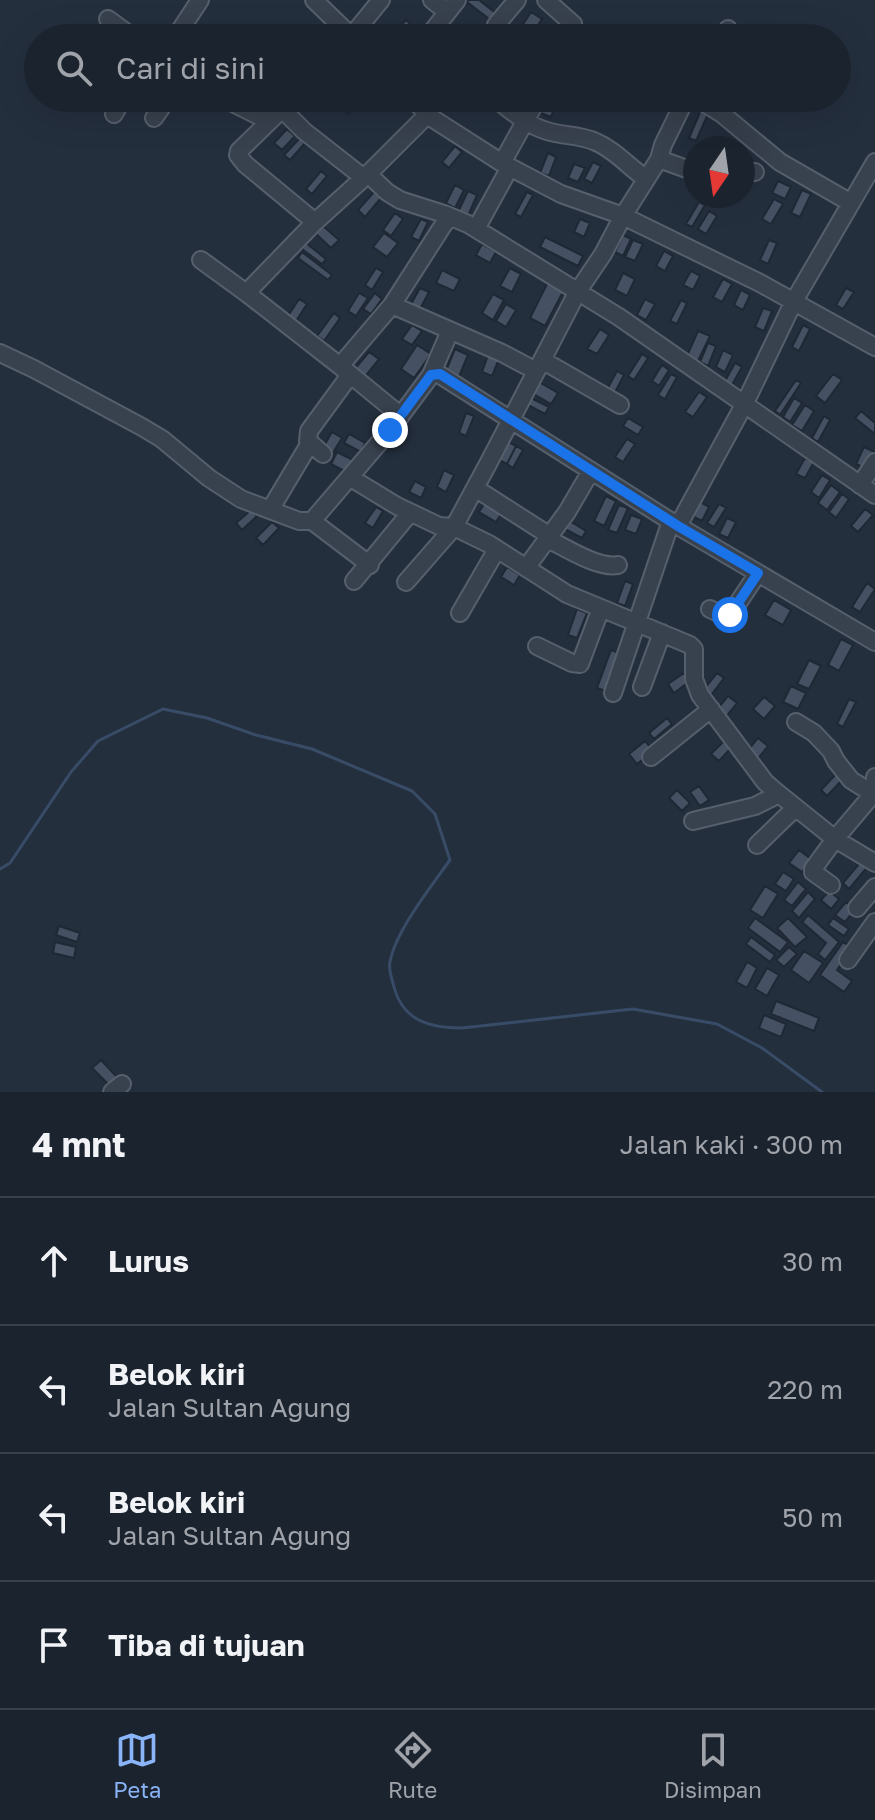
<!DOCTYPE html>
<html lang="id">
<head>
<meta charset="utf-8">
<style>
  body { margin:0; font-family:"Golos Text",sans-serif; background:#242b36; color:#f1f3f6 }
  .compass { position:absolute; left:683px; top:136px; width:72px; height:72px; border-radius:50%; background:#1b232e; box-shadow:0 8px 32px #0002; rotate:193deg }
  .stop { position:absolute; width:24px; height:24px; margin:-18px; border:6px solid #1a73e8; border-radius:50%; background:#fff }
  .stop.end { background:#1a73e8; border-color:#fff; box-shadow:0 2px 8px #0008 }
  .list { margin:0; padding:0; list-style:none }
  h2 { display:flex; justify-content:space-between; align-items:center; height:104px; margin:0; padding:0 32px; font-size:34px }
  h2 small { font-size:26px; font-weight:400; color:#a0a4aa }
  .list li { display:grid; grid-template-columns:52px 1fr auto; gap:24px; align-items:center; box-sizing:border-box; height:128px; padding:0 32px; border-top:2px solid #39404a }
  .list b { display:block; font-size:30px; white-space:nowrap }
  .list p { margin:0; font-size:26px; white-space:nowrap; color:#a0a4aa }
  .list em { font-size:26px; font-style:normal; color:#a0a4aa }
  .icon { flex:none; width:44px; height:44px; fill:none; stroke:currentColor; stroke-width:2; stroke-linecap:round; stroke-linejoin:round }
  .map { position:relative; flex:none; width:875px; height:1092px; overflow:hidden }
  .search { position:absolute; background:#1b232e; box-shadow:0 8px 32px #0002; left:24px; right:24px; top:24px; height:88px; display:flex; align-items:center; gap:20px; box-sizing:border-box; padding:0 28px; border-radius:44px; color:#a0a4aa; font-size:30px }
  .sheet { height:616px; background:#1b232e }
  nav { display:flex; justify-content:space-around; align-items:center; box-sizing:border-box; height:112px; border-top:2px solid #39404a; background:#1b232e; font-size:22px; color:#a0a4aa }
  nav a { display:grid; justify-items:center; gap:4px }
  nav .on { color:#8ab4f8 }
  .map>svg:first-child { display:block }
  .lines { fill:none; stroke-linecap:round; stroke-linejoin:round }
  .stream { stroke:#394c67; stroke-width:3 }
  .building { fill:#455162; stroke:#1f2835; stroke-width:2 }
  .minor-casing { stroke:#565f6c; stroke-width:20 }
  .minor { stroke:#38414e; stroke-width:16 }
  .route { stroke:#1a73e8; stroke-width:10 }
</style>
</head>
<body>
<div class="map">
<svg width="875" height="1092" viewBox="0 0 875 1092">
  <rect width="100%" height="100%" fill="#242f3e"/>
  <g class="lines">
    <path class="stream" d="M0,869L10,863L71,772L98,741L163,709L207,718L256,735L312,749L412,791L435,814L450,860C432,885 395,932 390,962C388,969 392,979 394,987C403,1021 430,1028 462,1028L633,1009L717,1024L762,1048L822,1092"/>
  </g>
  <path class="building" d="M468,0H479L498,15L493,22L467,2Z
    M531,12L542,19L533,33L522,26Z
    M406,20L423,35L420,38H414L400,26Z
    M348,98L364,99L348,114L340,106Z
    M544,98L557,100L551,117L538,112Z
    M701,110L708,114L696,141L689,138Z
    M287,129L295,136L282,150L274,143Z
    M300,138L305,143L290,160L284,155Z
    M455,146L462,152L449,168L442,162Z
    M548,153L556,157L549,176L540,173Z
    M593,162L601,166L592,183L584,179Z
    M574,164L585,168L578,182L568,178Z
    M321,171L327,176L312,194L306,189Z
    M778,181L791,187L785,199L772,193Z
    M455,185L464,190L455,208L446,203Z
    M802,190L811,194L800,217L791,213Z
    M468,191L477,195L468,216L458,212Z
    M374,192L381,198L365,217L358,210Z
    M527,192L533,195L521,217L515,214Z
    M774,199L783,204L771,224L762,219Z
    M699,202L705,205L692,227L686,224Z
    M709,211L717,216L706,234L698,229Z
    M395,213L403,219L391,236L383,230Z
    M421,219L428,222L419,241L411,237Z
    M580,219L590,223L584,237L574,232Z
    M323,226L339,240L331,248L316,234Z
    M384,233L398,243L387,257L373,247Z
    M623,235L631,239L623,256L615,252Z
    M545,237L583,256L578,266L540,247Z
    M633,240L643,244L635,261L625,257Z
    M769,240L777,243L768,264L760,260Z
    M306,243L326,259L322,264L302,249Z
    M482,244L496,252L490,263L476,255Z
    M664,251L673,256L665,271L656,266Z
    M302,252L332,275L328,280L298,258Z
    M376,268L383,272L372,290L365,285Z
    M510,268L521,274L512,292L500,286Z
    M442,270L460,279L454,291L436,283Z
    M691,271L700,276L693,290L683,285Z
    M623,273L635,279L627,296L615,290Z
    M723,279L732,284L722,302L713,297Z
    M548,282L564,290L545,326L530,318Z
    M420,288L429,292L420,309L411,304Z
    M846,288L854,292L843,309L836,305Z
    M741,290L750,295L743,310L734,305Z
    M359,293L368,298L356,316L348,311Z
    M375,293L382,299L371,314L363,309Z
    M493,294L504,300L493,320L482,313Z
    M299,299L307,304L296,321L288,316Z
    M645,299L655,304L646,320L637,315Z
    M681,300L687,303L677,324L670,321Z
    M506,304L516,310L506,327L496,321Z
    M763,308L772,311L764,331L755,327Z
    M334,313L340,318L324,341L317,336Z
    M412,325L422,331L412,345L402,339Z
    M803,325L810,329L799,351L792,347Z
    M600,329L609,335L597,354L587,349Z
    M698,331L710,336L697,363L686,358Z
    M708,343L716,346L708,366L700,362Z
    M417,345L431,354L414,378L401,369Z
    M455,349L468,355L458,379L445,373Z
    M723,350L733,355L725,372L716,367Z
    M369,352L379,359L363,379L353,371Z
    M642,354L648,358L634,380L628,376Z
    M488,355L499,359L492,376L482,372Z
    M735,363L742,367L732,385L725,381Z
    M662,365L669,370L659,386L652,381Z
    M617,371L624,375L612,398L604,395Z
    M671,374L677,377L665,399L658,395Z
    M833,374L842,380L825,403L816,396Z
    M796,380L801,383L780,415L775,411Z
    M539,382L558,393L551,404L532,393Z
    M699,392L707,397L693,417L685,412Z
    M529,397L549,407L545,414L526,404Z
    M794,398L802,403L790,422L783,417Z
    M805,405L814,411L802,431L792,425Z
    M861,411L875,423V434L855,418Z
    M466,413L474,416L466,436L459,433Z
    M824,416L830,420L818,442L812,438Z
    M628,418L643,427L638,435L623,426Z
    M332,432L342,438L331,456L321,451Z
    M349,434L365,443L361,452L344,443Z
    M627,439L635,444L623,462L615,457Z
    M505,440L516,446L507,464L495,458Z
    M516,446L523,450L513,468L507,464Z
    M864,447L875,452L867,469L856,464Z
    M337,452L353,460L346,472L331,464Z
    M805,458L814,462L805,478L796,474Z
    M444,470L454,475L446,492L437,487Z
    M822,475L830,480L819,498L811,492Z
    M415,481L426,487L421,498L409,492Z
    M831,485L840,492L827,510L818,503Z
    M842,494L849,499L836,518L829,512Z
    M606,496L616,501L604,526L594,521Z
    M488,498L505,508L496,522L479,512Z
    M700,502L709,507L702,521L692,516Z
    M719,504L726,508L714,527L707,523Z
    M619,505L628,508L617,533L608,530Z
    M376,507L383,511L373,528L365,523Z
    M865,509L873,515L858,532L851,526Z
    M251,510L257,516L242,530L236,523Z
    M631,515L642,519L636,534L625,530Z
    M727,518L736,522L728,538L719,534Z
    M568,520L586,531L582,538L563,528Z
    M272,522L279,528L263,545L256,538Z
    M507,567L520,575L514,585L501,577Z
    M625,581L633,584L625,606L617,603Z
    M867,583L875,589L860,612L852,607Z
    M774,600L791,610L783,625L765,615Z
    M577,609L587,613L577,638L568,635Z
    M841,639L853,645L839,671L828,665Z
    M611,650L622,654L609,692L597,688Z
    M809,660L821,666L809,689L797,684Z
    M684,673L690,681L674,693L668,684Z
    M717,673L724,678L709,698L702,692Z
    M791,686L806,693L798,709L783,702Z
    M728,696L737,703L725,718L716,711Z
    M764,697L775,706L764,719L753,709Z
    M849,699L856,702L843,727L837,724Z
    M667,718L672,724L654,739L649,733Z
    M758,738L768,746L756,761L746,753Z
    M645,741L653,751L637,764L629,754Z
    M724,741L731,748L719,761L711,754Z
    M837,773L843,779L827,796L821,790Z
    M699,786L709,800L700,806L690,792Z
    M677,790L690,803L682,811L669,798Z
    M799,850L811,859L802,872L789,863Z
    M863,859L869,865L849,889L843,883Z
    M783,872L794,879L786,891L775,884Z
    M798,882L806,889L792,906L784,900Z
    M765,886L778,894L763,918L750,910Z
    M829,891L839,899L831,909L821,900Z
    M808,892L815,899L799,918L792,911Z
    M846,902L855,910L845,922L835,915Z
    M808,915L839,942L825,960L818,954L826,943L802,922Z
    M755,918L788,942L780,952L748,928Z
    M788,918L807,937L795,947L777,928Z
    M833,918L849,929L844,936L828,925Z
    M59,926L80,933L77,942L56,935Z
    M751,937L775,955L770,962L746,944Z
    M55,942L76,947L74,958L53,953Z
    M843,942L852,948L837,970L852,981L844,992L820,975Z
    M789,947L797,954L784,967L776,960Z
    M804,951L823,963L809,983L791,970Z
    M747,962L757,968L747,988L736,982Z
    M767,968L779,975L767,996L755,989Z
    M776,1001L819,1018L814,1031L771,1014Z
    M764,1015L786,1024L781,1037L759,1028Z
    M101,1060L117,1077L109,1085L92,1068Z"/>
  <g class="lines">
    <g class="minor-casing">
      <path id="minor" d="M314,0L353,38
        M432,0L447,12
        M546,0L573,24L568,37L570,38
        M108,19L134,38
        M175,38L200,0
        M350,38L381,0
        M427,38L457,0
        M500,38L495,30L496,25L517,0
        M724,38L728,29
        M223,98L269,121
        M293,98L282,109L304,131L364,178
        M413,98L427,115L502,163L561,194L623,216L760,283L875,347
        M495,98C511,111 527,125 547,131C563,136 581,135 596,142C615,150 629,167 646,179
        M696,98L722,114L780,162L851,203
        M282,109L239,151L238,155L245,164L315,222
        M114,114L123,98
        M154,118L168,98
        M659,159L695,172
        M502,163L538,98
        M743,172H755
        M368,174L387,192L400,200L444,214L468,224L619,317L875,495
        M476,229L510,167
        M201,260L249,295
        M392,305L502,353L536,371
        M0,353L34,369L142,427L162,439L209,478L241,499L299,521H312L370,565
        M542,360L620,405
        M340,366L392,305L449,216
        M431,375L450,331
        M401,416L340,366L249,295L253,286L315,222L368,174L427,115
        M323,454L308,441L309,431L350,375
        M351,478L397,506L439,526L454,527L489,544L567,594L690,645L694,649V679L700,695L765,782L774,790L835,839L875,863
        M860,485L875,462
        M475,488L550,536
        M270,510L310,443
        M312,521L390,430L431,375L437,373L678,526L875,642
        M678,526L745,403L794,301L875,162
        M548,539C566,548 599,569 618,565
        M526,568L567,512L591,471
        M354,581L410,513
        M406,582L454,527L489,462L578,291L603,254L623,216L659,159L663,145L686,98
        M710,609L723,615H730L758,573
        M460,613L497,549
        M537,646L572,663L580,664L601,608
        M642,687L662,633
        M613,693L671,521
        M796,722L814,733L831,751L836,761L851,780L875,795
        M651,757L711,709
        M693,821L755,806L779,794
        M757,845L795,808
        M831,885L813,872V869L835,839L873,794L875,777
        M857,908L875,887
        M848,960L875,922
        M112,1092L122,1084"/>
    </g>
    <use href="#minor" class="minor"/>
  </g>
  <g class="lines">
    <path class="route" d="M390,430L431,375L440,374L678,526L758,573L730,615"/>
  </g>
</svg>
<svg class="compass" viewBox="-18 -18 36 36"><path d="M0-13l5 13h-10z" fill="#e53935"/><path d="M0 13l5-13h-10z" fill="#a0a4aa"/></svg>
<div class="stop" style="left:730px;top:615px"></div>
<div class="stop end" style="left:390px;top:430px"></div>
<div class="search"><svg class="icon" aria-label="search" viewBox="0 0 24 24"><circle cx="10" cy="10" r="6"/><path d="M15 15l6 6"/></svg>Cari di sini</div>
</div>
<section class="sheet">
<h2>4 mnt<small>Jalan kaki · 300 m</small></h2>
<ul class="list">
<li><svg class="icon" aria-label="ahead" viewBox="0 0 24 24"><path d="M12 20V5M6 11l6-6 6 6"/></svg><div><b>Lurus</b></div><em>30 m</em></li>
<li><svg class="icon" aria-label="left" viewBox="0 0 24 24"><path d="M17 20v-9H6M10 6l-5 5 5 5"/></svg><div><b>Belok kiri</b><p>Jalan Sultan Agung</p></div><em>220 m</em></li>
<li><svg class="icon" aria-label="left" viewBox="0 0 24 24"><path d="M17 20v-9H6M10 6l-5 5 5 5"/></svg><div><b>Belok kiri</b><p>Jalan Sultan Agung</p></div><em>50 m</em></li>
<li><svg class="icon" aria-label="arrive" viewBox="0 0 24 24"><path d="M6 21V4h12l-3 4 3 4H6"/></svg><div><b>Tiba di tujuan</b></div></li>
</ul>
</section>
<nav>
<a class="on"><svg class="icon" aria-label="map" viewBox="0 0 24 24"><path d="M3 6l6-2 6 2 6-2v14l-6 2-6-2-6 2zM9 4v14M15 6v14"/></svg>Peta</a>
<a><svg class="icon" aria-label="directions" viewBox="0 0 24 24"><path d="M12 3l9 9-9 9-9-9zM9 14v-3h6M13 9l2 2-2 2"/></svg>Rute</a>
<a><svg class="icon" aria-label="saved" viewBox="0 0 24 24"><path d="M7 4h10v16l-5-4-5 4z"/></svg>Disimpan</a>
</nav>
</body>
</html>
